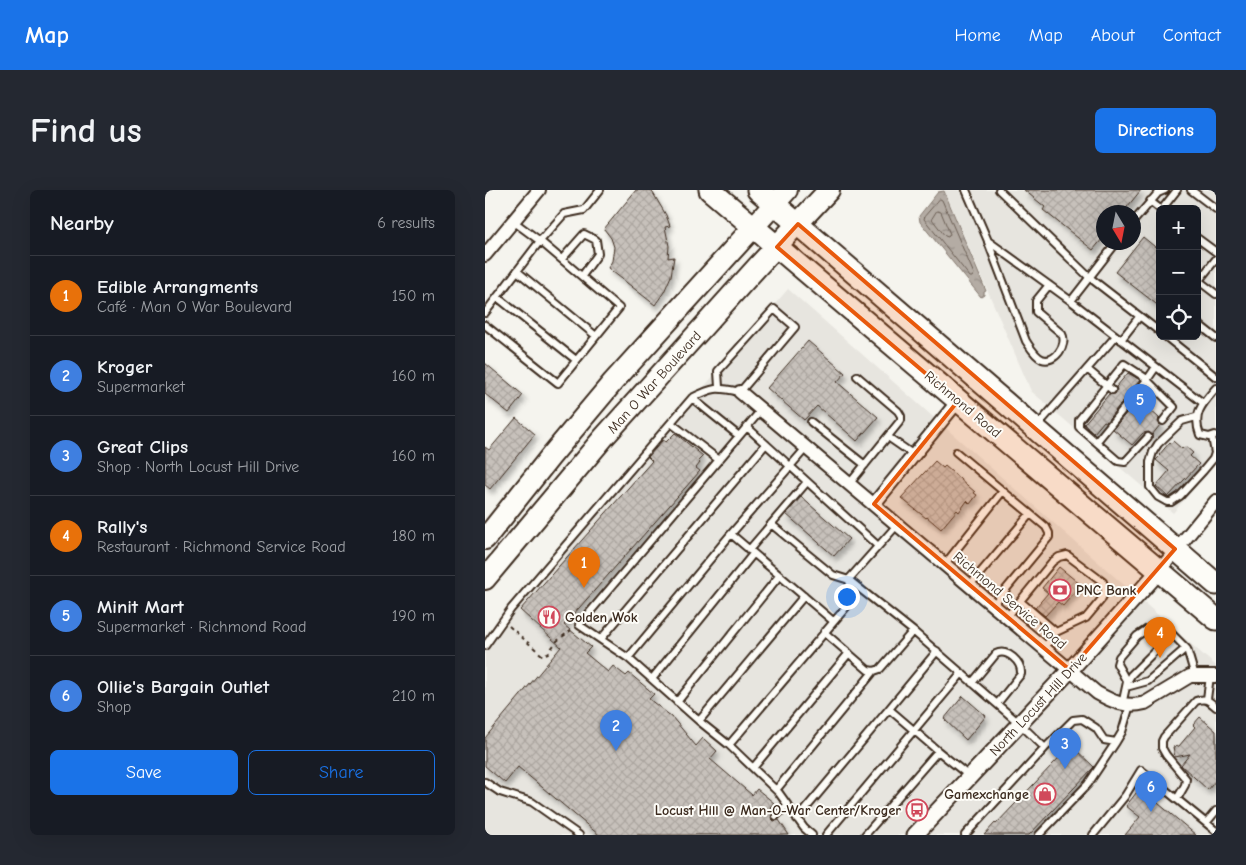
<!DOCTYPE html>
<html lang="en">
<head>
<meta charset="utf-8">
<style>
  body { margin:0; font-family:"Comic Neue",sans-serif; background:#242831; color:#f1f3f6 }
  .controls { position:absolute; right:15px; top:15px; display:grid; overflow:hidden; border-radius:8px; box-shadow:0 5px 20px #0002 }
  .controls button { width:45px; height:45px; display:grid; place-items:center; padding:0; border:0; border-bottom:1px solid #363941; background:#171b24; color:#f1f3f6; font:25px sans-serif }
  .compass { position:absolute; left:611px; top:15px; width:45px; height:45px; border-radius:50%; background:#171b24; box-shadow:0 5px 20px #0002; rotate:170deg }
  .you { position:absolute; left:361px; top:406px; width:18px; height:18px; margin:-12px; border:4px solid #fff; border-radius:50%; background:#1a73e8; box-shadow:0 0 0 8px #1a73e833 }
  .badge { display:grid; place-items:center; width:32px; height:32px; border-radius:50%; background:#1a73e8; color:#fff; font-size:16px; font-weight:700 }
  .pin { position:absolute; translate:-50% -41px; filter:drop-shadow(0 1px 2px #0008) }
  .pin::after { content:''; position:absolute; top:26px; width:18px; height:15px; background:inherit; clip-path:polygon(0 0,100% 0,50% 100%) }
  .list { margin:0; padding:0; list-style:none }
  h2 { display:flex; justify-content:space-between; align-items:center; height:65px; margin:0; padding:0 20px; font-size:21px }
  h2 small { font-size:16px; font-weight:400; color:#9ea1a6 }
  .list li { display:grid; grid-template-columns:32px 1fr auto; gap:15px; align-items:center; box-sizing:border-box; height:80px; padding:0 20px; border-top:1px solid #363941 }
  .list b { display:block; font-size:19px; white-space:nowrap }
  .list p { margin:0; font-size:16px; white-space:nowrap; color:#9ea1a6 }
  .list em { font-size:16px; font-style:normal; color:#9ea1a6 }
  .actions { display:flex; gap:10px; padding:15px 20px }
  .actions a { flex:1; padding:11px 0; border:1px solid #1a73e8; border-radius:8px; text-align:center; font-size:18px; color:#1a73e8 }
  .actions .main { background:#1a73e8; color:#fff }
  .icon { flex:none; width:28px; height:28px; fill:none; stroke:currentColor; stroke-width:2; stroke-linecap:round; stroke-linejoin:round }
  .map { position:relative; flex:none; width:731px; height:645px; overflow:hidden; border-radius:8px }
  header { display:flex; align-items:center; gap:30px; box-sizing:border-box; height:70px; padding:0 25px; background:#1a73e8; color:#fff }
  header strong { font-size:24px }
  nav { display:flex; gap:28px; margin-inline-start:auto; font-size:18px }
  .intro { display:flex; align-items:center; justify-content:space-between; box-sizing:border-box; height:120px; padding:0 30px }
  h1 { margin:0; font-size:35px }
  .button { padding:12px 22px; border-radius:8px; background:#1a73e8; color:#fff; font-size:18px; font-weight:700 }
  main { display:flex; gap:30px; padding:0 30px }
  aside { flex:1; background:#171b24; border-radius:8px; box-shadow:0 5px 20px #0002 }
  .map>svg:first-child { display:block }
  .built { fill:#e7e5df; fill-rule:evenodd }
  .water { fill:url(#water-ripples); stroke:#84786e }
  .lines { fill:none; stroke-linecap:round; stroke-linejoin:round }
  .shore { stroke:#6b5e54; stroke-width:1 }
  .building { fill:url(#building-cross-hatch); stroke:#3b2a1e; filter:url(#shadow) }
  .service-casing { stroke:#3b2a1e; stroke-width:10 }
  .minor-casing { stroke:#3b2a1e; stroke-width:16 }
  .tertiary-casing { stroke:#3b2a1e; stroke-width:19 }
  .primary-casing { stroke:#3b2a1e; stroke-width:24 }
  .trunk-casing { stroke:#3b2a1e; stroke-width:25 }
  .path { stroke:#3b2a1e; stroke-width:2; stroke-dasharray:4 4; stroke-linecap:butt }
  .service { stroke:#fdfcf7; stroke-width:6 }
  .minor { stroke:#fdfcf7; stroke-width:12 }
  .tertiary { stroke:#fdfcf7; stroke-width:15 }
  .primary { stroke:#fdfcf7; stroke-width:20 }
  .trunk { stroke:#fdfcf7; stroke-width:21 }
  .marked { fill:#e8590c; fill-opacity:0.2; stroke:#e8590c; stroke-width:4; stroke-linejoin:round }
  .labels { text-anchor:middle; stroke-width:4; stroke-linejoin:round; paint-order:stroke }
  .street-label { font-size:14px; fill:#3b2a1e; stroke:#fdfcf7 }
  .poi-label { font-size:14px; font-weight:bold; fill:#3b2a1e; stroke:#fdfcf7; text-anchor:start }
</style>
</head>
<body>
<header>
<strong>Map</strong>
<nav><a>Home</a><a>Map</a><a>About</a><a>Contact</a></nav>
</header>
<div class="intro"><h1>Find us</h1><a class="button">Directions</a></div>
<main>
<aside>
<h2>Nearby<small>6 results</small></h2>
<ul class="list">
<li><span class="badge" style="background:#e8710a">1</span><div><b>Edible Arrangments</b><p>Café · Man O War Boulevard</p></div><em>150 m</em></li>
<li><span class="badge" style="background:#3f7fe0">2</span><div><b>Kroger</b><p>Supermarket</p></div><em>160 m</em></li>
<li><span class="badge" style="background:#3f7fe0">3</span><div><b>Great Clips</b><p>Shop · North Locust Hill Drive</p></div><em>160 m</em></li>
<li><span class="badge" style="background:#e8710a">4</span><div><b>Rally's</b><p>Restaurant · Richmond Service Road</p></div><em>180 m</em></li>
<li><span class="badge" style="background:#3f7fe0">5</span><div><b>Minit Mart</b><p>Supermarket · Richmond Road</p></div><em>190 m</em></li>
<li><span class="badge" style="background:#3f7fe0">6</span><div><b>Ollie's Bargain Outlet</b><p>Shop</p></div><em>210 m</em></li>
</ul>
<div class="actions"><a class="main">Save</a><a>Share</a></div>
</aside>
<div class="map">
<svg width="731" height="645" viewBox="0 0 731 645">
  <defs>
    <pattern id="water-ripples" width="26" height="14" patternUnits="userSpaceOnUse" patternTransform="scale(1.25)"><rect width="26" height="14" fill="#b4aca4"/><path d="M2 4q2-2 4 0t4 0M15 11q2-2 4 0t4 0" fill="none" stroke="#948c85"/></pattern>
    <pattern id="building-cross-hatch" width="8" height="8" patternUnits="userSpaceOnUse" patternTransform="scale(1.25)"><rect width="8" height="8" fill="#c7c1bb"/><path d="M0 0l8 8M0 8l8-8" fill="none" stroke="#aca6a0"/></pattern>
    <filter id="shadow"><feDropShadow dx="3" dy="5" stdDeviation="2.5" flood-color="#0004"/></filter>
  </defs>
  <rect width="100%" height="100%" fill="#f5f4ee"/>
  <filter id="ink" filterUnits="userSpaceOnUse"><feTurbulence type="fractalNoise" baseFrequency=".02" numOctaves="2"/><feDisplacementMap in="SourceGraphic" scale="10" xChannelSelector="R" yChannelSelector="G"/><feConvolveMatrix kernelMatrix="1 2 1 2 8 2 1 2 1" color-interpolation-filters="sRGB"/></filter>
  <g filter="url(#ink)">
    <path class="built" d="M459,0H731V273L688,323L546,201ZM675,19H712V146H675ZM618,22H648V52H618Z
      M303,99L731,476V645H0V452Z"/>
    <path class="water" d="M459,1L501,101L499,102V105L496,107L435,32L434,26L453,2Z"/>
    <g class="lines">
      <path class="shore" d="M455,9L457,10L489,84L487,87H485L439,29L440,26Z
        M452,21L456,22L465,44L463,47L460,46L447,29Z"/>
    </g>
    <path class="building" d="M151,0H165L168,3L181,25L185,36L180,37L184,56L183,68L189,67L186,86L179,102L170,115L123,78L127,71L129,57L126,48L119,39Z
      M539,0H656L638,22H618V48L608,60L558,20L560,17Z
      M658,47L675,61V117L630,82Z
      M323,151L360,183L352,192L393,227L372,251L332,216L319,230L282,198Z
      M0,173L38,205L24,223L0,204Z
      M643,183L655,190L621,232L619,231L609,243L599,234L624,204H630L632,200L631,197Z
      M653,209L674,228L673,232L675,235L667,245L664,242L658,243L647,255L628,239Z
      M31,228L50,244L5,299L0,295V257L4,260Z
      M190,243L218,266L213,271L215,273L211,278L215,281L79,435L106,457L100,463L123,482L128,476L141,486L144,483L169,504L164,509L187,527L211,556L218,548L232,561L225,569L267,605L272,599L289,613L285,617L288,622L286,628L289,631L294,630L304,645H114L33,577L20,593L0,576V548L76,457L35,420L167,271L163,267L178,250L181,252Z
      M688,251L697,259L700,256L708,263L705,266L714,274L683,307L671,296L684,281L671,270L675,266L674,265L685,252L686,253Z
      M450,271L458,278L460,276L490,302L489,303L492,305L485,314L482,311L474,322L472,320L456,339L442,327L441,328L416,308Z
      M316,307L364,349L349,366L301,324Z
      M574,377L596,395L578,416L573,412L560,426L550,418L563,403L557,398Z
      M478,506L501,526L481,550L459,529Z
      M715,527L731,541V590L723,600L696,575L705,564L690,567L688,557L694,556L710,537L708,535Z
      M586,555L609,577L544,645H499L510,633L511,634Z
      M655,598L711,645H640L655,627L641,616Z"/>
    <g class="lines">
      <g class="service-casing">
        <path id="service" d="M481,0L503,51L586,111L718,213
          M514,0L604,87L675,142
          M706,0L731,19
          M665,11L675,19
          M677,19L692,0
          M28,31L55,51L79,24L99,20L115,0
          M648,32L673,3L680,0
          M712,48L731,62
          M503,52L541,151C545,157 550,166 557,169C570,174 583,154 577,144L551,122V111L564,95
          M77,69L99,44L111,50L113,64L97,86
          M32,81L111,146
          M714,91L731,104
          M712,93L731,69
          M12,107L91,170
          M586,111L632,52
          M0,123L55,51L134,118L73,193L0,135
          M712,133L731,148
          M680,146L731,187
          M636,150L654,127
          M602,179L627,200
          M207,208L254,246
          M277,219L94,435L143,468L214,531L244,555L294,603L319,638L327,645
          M711,227L697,231L673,254L668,262L665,272V297L673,307L682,312H686L695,306L718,281L728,269L730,263L727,247
          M326,232L380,275
          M186,233L234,270
          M553,235L631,146
          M262,237L393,356
          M730,245L724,247L715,245C707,224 717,214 731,198
          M403,247L429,265
          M663,247L640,272L633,271L594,237V230L639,174L659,187L689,217L678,231
          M612,251L662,190L671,177
          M321,258L246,344L348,431
          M471,262L561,337L564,343V347L508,415
          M365,293L416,230V226L413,221L372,186
          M286,334L348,385L364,390L428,441L535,534L560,558
          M264,360L322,292
          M460,374L518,301
          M485,395L545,324
          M535,411L571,442
          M522,427L567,372L574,367L582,365L618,392L620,402L616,410L601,428L571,442L559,458
          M339,442L383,480L389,481L395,479L428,441
          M116,449L281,254
          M0,456L26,419L207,208C229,197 231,197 255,202L310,137L289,119L233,181L234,197
          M452,461L404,519L453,561
          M143,468L246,344
          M167,489L268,364
          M642,492L646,485L687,444
          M487,493L511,464C522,458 537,472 536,484L512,514
          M641,497L663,491L701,458
          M722,509L725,486
          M192,512L294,386
          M637,515L642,492L632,474L634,467L652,446L667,436L674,435L682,439L702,459L710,486
          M214,531L319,406
          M244,555L363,415L367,406L364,390L365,388L413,334
          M268,578L364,463
          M0,592L15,602L47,612L94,645
          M291,600L389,481
          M692,609L700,595L701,589L681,565L677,558V551L679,547L711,511C721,507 724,511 731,517
          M291,626L302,615
          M312,629L404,519
          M721,633L731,621
          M341,645L477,483
          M380,645L453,561L484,586
          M480,645L560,558L588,530L597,529L611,538L619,550L631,552L637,542L645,515
          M554,645L603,594L631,552
          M608,645L640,606L656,580L731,641"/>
      </g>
      <g class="minor-casing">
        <path id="minor" d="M0,65L54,0
          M255,202L612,503C628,512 641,518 660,513L705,486H731
          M389,314L473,211
          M674,381L731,311"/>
      </g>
      <g class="tertiary-casing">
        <path id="tertiary" d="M430,645L585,480L674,381"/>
      </g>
      <g class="primary-casing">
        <path id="primary" d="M0,349L66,266L128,192L302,0
          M0,389L119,247L273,76L344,0"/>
      </g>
      <g class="trunk-casing">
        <path id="trunk" d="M225,0L731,429
          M273,0L731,394"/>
      </g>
      <path class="path" d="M24,436L57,465L63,463L72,451L86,440"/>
      <use href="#service" class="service"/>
      <use href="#minor" class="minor"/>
      <use href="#tertiary" class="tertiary"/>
      <use href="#primary" class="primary"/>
      <use href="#trunk" class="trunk"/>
    </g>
  </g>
  <path class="marked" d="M313,34L690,359L585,480L389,314L473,211L292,57Z"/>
  <defs>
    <g id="bank-ring" transform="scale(1.125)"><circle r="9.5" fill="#fdfcf7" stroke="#d1495b" stroke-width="1.5"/><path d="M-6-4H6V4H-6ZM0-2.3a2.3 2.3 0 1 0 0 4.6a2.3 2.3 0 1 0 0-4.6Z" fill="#d1495b"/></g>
    <g id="restaurant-ring" transform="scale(1.125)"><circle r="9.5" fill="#fdfcf7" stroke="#d1495b" stroke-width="1.5"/><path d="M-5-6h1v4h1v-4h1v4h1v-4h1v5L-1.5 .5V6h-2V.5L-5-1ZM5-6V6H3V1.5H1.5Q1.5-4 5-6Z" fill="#d1495b"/></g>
    <g id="shop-ring" transform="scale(1.125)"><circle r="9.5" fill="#fdfcf7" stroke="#d1495b" stroke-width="1.5"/><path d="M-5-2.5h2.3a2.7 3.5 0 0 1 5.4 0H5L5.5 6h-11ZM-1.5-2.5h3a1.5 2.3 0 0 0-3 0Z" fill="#d1495b"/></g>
    <g id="bus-ring" transform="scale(1.125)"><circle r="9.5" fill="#fdfcf7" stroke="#d1495b" stroke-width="1.5"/><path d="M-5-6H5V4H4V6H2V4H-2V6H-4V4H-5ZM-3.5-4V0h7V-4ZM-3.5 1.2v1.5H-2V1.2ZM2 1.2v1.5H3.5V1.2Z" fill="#d1495b"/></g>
  </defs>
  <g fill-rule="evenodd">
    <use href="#bank-ring" x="575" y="400"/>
    <use href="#restaurant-ring" x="64" y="427"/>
    <use href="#shop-ring" x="560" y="604"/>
    <use href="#bus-ring" x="432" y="620"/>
  </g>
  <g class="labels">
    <g class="street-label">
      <text transform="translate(169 192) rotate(-48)" y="5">Man O War Boulevard</text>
      <text transform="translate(478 214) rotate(40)" y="5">Richmond Road</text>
      <text transform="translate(525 410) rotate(40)" y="5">Richmond Service Road</text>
      <text transform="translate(553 514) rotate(-47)" y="5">North Locust Hill Drive</text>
    </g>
    <g class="poi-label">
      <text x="591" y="405">PNC Bank</text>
      <text x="80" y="432">Golden Wok</text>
      <text x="544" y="609" text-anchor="end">Gamexchange</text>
      <text x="416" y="625" text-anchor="end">Locust Hill @ Man-O-War Center/Kroger</text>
    </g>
  </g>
</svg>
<div class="controls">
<button>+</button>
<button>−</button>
<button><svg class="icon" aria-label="locate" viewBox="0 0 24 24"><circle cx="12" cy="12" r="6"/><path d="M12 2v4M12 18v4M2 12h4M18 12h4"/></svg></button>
</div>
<svg class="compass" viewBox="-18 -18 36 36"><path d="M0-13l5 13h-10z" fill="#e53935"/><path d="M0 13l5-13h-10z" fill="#9ea1a6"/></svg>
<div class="you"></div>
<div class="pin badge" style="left:99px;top:398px;background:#e8710a">1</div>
<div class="pin badge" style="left:131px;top:561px;background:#3f7fe0">2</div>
<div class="pin badge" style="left:580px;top:579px;background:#3f7fe0">3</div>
<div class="pin badge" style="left:675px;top:468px;background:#e8710a">4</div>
<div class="pin badge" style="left:655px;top:235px;background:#3f7fe0">5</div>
<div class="pin badge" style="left:666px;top:622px;background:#3f7fe0">6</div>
</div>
</main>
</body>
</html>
